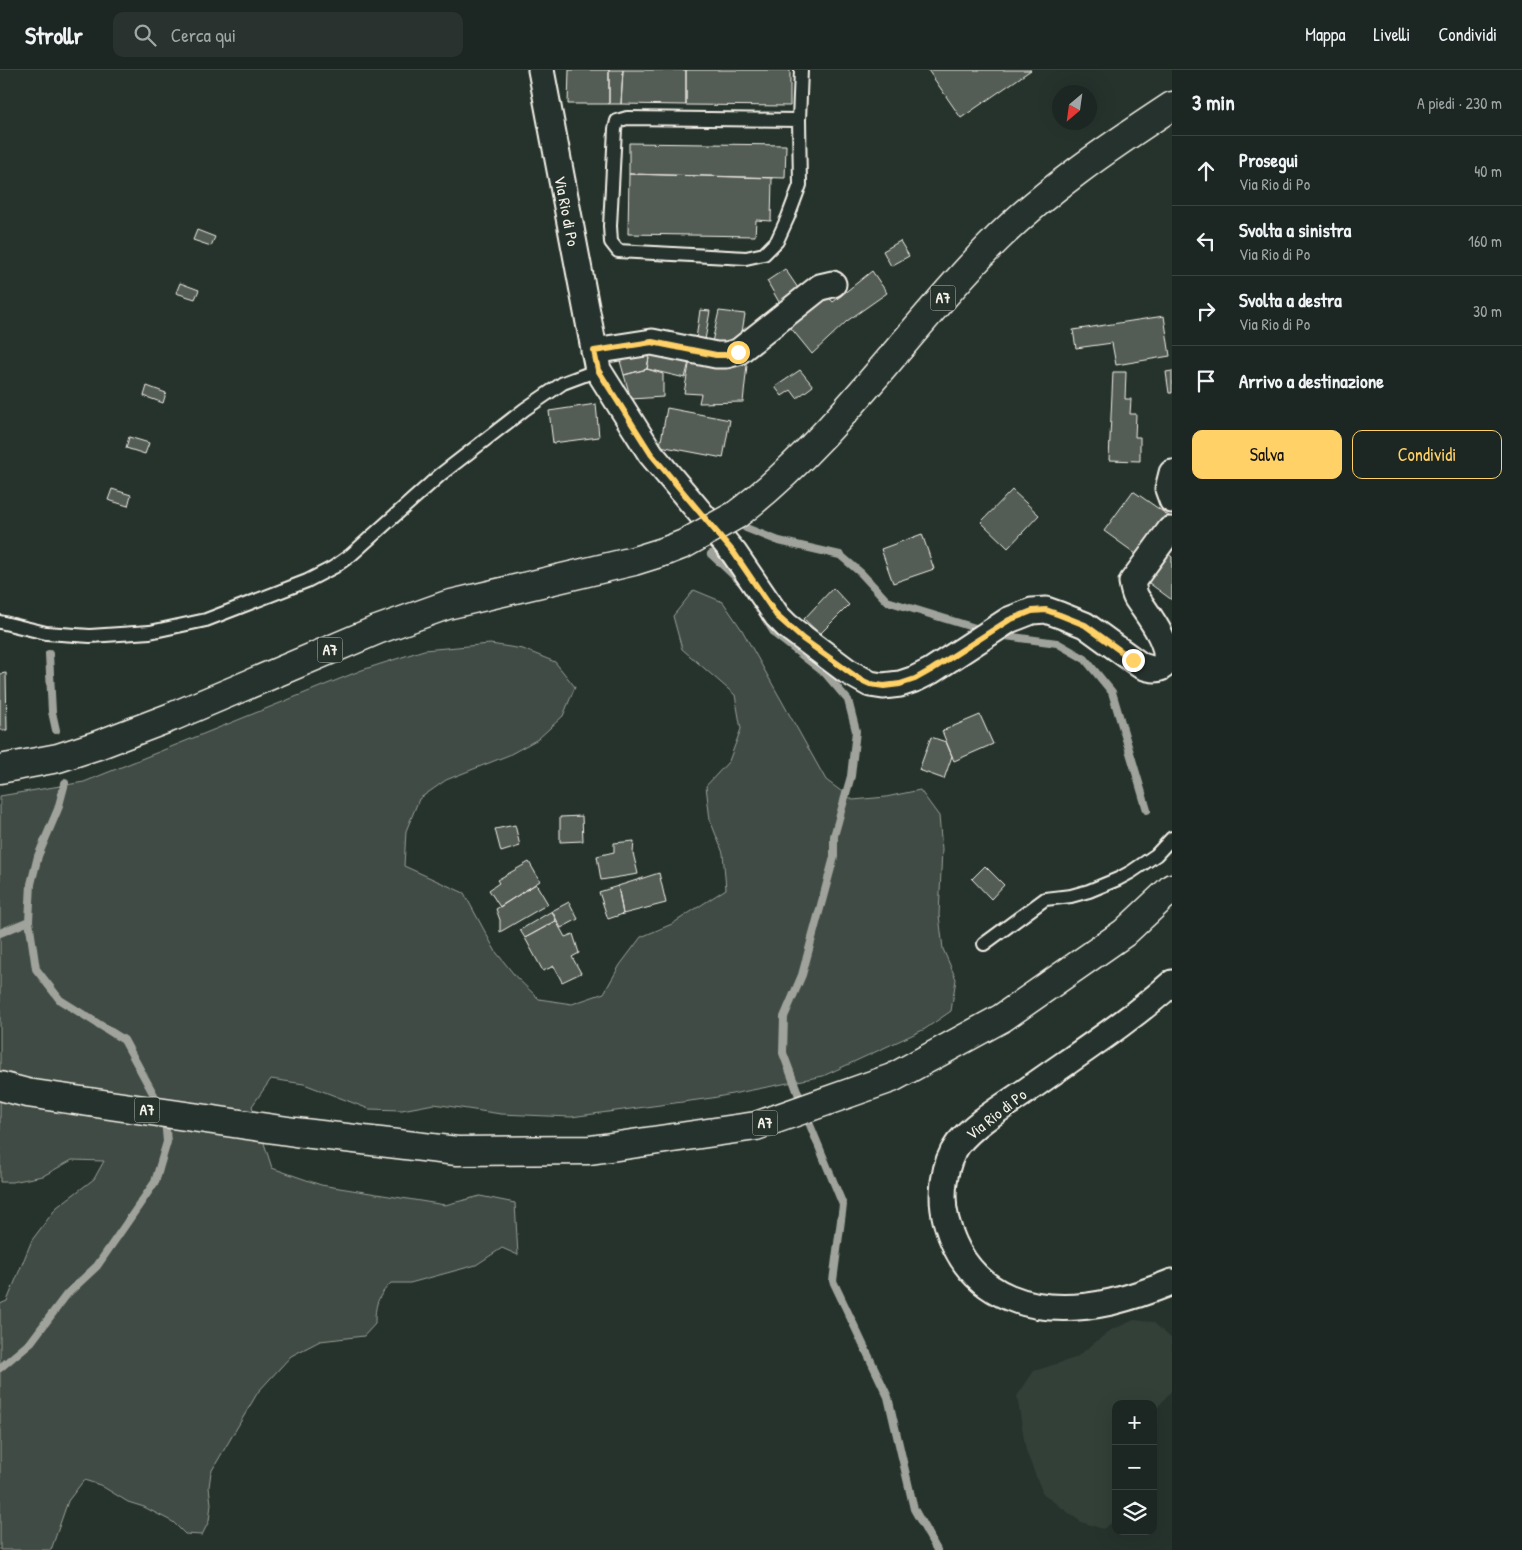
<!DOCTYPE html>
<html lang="it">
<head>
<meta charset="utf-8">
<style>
  body { margin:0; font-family:"Patrick Hand",sans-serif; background:#29322f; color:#f1f3f6 }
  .controls { position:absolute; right:15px; bottom:15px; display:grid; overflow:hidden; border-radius:10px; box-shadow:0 5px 20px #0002 }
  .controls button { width:45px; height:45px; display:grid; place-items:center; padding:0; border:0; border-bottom:1px solid #3a4340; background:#1c2622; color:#f1f3f6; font:25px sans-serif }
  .compass { position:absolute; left:1052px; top:15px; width:45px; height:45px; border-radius:50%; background:#1c2622; box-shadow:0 5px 20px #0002; rotate:209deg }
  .stop { position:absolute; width:15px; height:15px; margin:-11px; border:4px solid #ffd166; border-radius:50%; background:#fff }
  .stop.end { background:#ffd166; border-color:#fff; box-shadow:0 1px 5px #0008 }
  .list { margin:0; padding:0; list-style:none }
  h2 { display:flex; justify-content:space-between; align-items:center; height:65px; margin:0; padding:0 20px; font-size:21px }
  h2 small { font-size:16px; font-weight:400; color:#a0a5a5 }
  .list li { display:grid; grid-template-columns:32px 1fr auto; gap:15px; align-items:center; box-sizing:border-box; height:70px; padding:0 20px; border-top:1px solid #3a4340 }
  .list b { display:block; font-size:19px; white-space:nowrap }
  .list p { margin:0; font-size:16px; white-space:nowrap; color:#a0a5a5 }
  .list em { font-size:16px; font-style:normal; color:#a0a5a5 }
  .actions { display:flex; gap:10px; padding:15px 20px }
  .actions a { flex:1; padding:11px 0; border:1px solid #ffd166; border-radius:10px; text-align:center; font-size:18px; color:#ffd166 }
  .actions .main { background:#ffd166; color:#111 }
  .icon { flex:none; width:28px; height:28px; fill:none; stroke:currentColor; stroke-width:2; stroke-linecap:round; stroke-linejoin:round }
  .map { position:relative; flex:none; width:1172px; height:1480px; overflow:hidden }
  header { display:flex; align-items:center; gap:30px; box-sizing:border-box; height:70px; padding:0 25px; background:#1c2622; border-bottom:1px solid #3a4340 }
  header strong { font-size:24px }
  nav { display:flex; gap:28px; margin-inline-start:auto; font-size:18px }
  .search { width:350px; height:45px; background:#29322f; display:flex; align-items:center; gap:12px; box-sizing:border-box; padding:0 18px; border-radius:10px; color:#a0a5a5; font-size:19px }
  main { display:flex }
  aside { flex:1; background:#1c2622 }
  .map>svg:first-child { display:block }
  .built { fill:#333f39 }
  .green { fill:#414b45; stroke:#9a9e96 }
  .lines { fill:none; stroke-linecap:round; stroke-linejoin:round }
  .stream { stroke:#9fa39b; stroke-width:8 }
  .building { fill:#525c55; stroke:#f4f1e8 }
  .service-casing { stroke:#f4f1e8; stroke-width:16 }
  .minor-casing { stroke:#f4f1e8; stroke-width:29 }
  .motorway-casing { stroke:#f4f1e8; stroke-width:31 }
  .service { stroke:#26332d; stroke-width:12 }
  .minor { stroke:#26332d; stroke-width:25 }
  .motorway { stroke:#26332d; stroke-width:28 }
  .motorway-bridge-casing { stroke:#f4f1e8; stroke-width:31; stroke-linecap:butt }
  .motorway-bridge { stroke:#26332d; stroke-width:28 }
  .route { stroke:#ffd166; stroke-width:6 }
  .labels { text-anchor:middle; stroke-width:4.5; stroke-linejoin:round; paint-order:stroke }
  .shield { fill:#26332d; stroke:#b6b8b0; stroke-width:1 }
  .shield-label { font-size:15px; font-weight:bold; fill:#f4f1e8 }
  .street-label { font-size:16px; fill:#f4f1e8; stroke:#26332d }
</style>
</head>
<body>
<header>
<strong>Strollr</strong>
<div class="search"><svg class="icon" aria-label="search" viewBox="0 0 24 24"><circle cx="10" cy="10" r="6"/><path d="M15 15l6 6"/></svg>Cerca qui</div>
<nav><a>Mappa</a><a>Livelli</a><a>Condividi</a></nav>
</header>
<main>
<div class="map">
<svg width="1172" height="1480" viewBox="0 0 1172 1480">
  <rect width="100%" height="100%" fill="#26332d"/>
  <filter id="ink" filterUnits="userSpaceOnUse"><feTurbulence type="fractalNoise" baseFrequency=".02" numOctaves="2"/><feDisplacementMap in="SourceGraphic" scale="10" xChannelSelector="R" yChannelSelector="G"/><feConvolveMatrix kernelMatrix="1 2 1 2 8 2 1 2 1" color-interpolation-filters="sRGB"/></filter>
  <g filter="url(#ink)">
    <path class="built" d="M1134,1250L1153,1252L1172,1269V1320L1153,1343V1334H1116V1450L1103,1459L1081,1452L1043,1424L1026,1381L1017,1326L1034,1301L1075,1288L1111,1260Z"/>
    <path class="green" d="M694,520L723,532L742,560L826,710L853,730L886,727L920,720L939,746L942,779L939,845L943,879L956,909L951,941L925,959L823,1006L712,1028L571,1047L501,1044L434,1034L402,1040L369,1039L304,1014L271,1009L252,1036L272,1098L321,1115L445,1135L480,1126L515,1133L518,1185L502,1178L476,1195L410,1213H391C377,1227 375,1235 375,1254L364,1266L320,1271L291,1286L258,1322L211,1402L209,1417L211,1434L209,1451L202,1465L185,1464L173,1452L144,1437L128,1432L100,1415L84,1410L68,1431L51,1480H0V1234L7,1231L32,1170L57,1137L94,1109L104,1091L72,1090L43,1106L12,1112H0V726L84,712L362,600L424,580L490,574L523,579L555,592L575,617L563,646L538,669L509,685L446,710L419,729L406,761L404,796L464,823L496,882L516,907L539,929L572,934L604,923L620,895L641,867L672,854L726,819L723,783L710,750L706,716L729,691L741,659L735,625L682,579L673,546Z"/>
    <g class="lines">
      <path class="stream" d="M746,458L779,471L840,485L861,503L887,531L982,560
        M711,484L742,513
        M765,548L775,564L825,603L848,630L856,661L851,706L834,766V787L802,905L784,947L783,983L808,1050L843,1135L833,1211L888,1327L914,1439L937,1480
        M998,565L1057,573L1085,589L1112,622L1147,740
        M49,584L52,642L56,660
        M65,713L58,739L38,786L31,814L29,851L36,899L60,930L124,970L160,1036
        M0,863L29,851
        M0,1298L31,1272L67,1224L97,1196L155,1112L167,1072L165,1049"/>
    </g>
    <path class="building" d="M569,0H609V34H568Z
      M609,0H623L621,34H609Z
      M623,0H686V35L621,34Z
      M686,0H790V36L686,35Z
      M928,0H1031L961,48Z
      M629,73L786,75L785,108L629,104Z
      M629,104L772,108L771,151L756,150L755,166L628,164Z
      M197,160L215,167L211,176L193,170Z
      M900,171L909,186L891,196L883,181Z
      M785,199L798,218L779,232L767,211Z
      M872,201L887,223L847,251L812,284L786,252L823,221L833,232Z
      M180,213L199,220L195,229L176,223Z
      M700,240L710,241L705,270L696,269Z
      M719,241L745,244L740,274L712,272Z
      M1164,246L1170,286L1116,295L1112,273L1076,278L1073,260Z
      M651,276L647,299L624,305L617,280Z
      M651,276L691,284L685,308L647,299Z
      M691,284L747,295L743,332L699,333L701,324L684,323Z
      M647,299L663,304V327L631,329L624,305Z
      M800,300L813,316L797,328L791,320L782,326L775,317Z
      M1172,301V323H1169L1166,302Z
      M1113,302H1126L1125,329H1131L1130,344H1136L1135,367H1140V391L1109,390Z
      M147,316L166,323L163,333L144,326Z
      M596,334L599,367L553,373L549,341Z
      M667,338L730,350L723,388L660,376Z
      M129,367L149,373L145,384L126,378Z
      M112,419L131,425L128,436L108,430Z
      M1012,420L1039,445L1008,478L981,452Z
      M1133,421L1172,448L1143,489L1104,461Z
      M922,464L934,499L893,513L881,479Z
      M1166,482L1172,487V530L1145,510Z
      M833,518L849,535L820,564L804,549Z
      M6,603L7,660H0V604Z
      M980,645L993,674L954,691L942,661Z
      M931,667L946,672L952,686L944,709L919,700Z
      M582,746L583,771L560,772V747Z
      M515,755L520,776L501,782L495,759Z
      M634,771L633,783L638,804L601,810L597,786L614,782V773Z
      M529,792L540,811L500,837L489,820L499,813L497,810Z
      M985,796L1004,815L991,829L972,809Z
      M659,803L666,833L623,844L618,816Z
      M536,814L548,834L500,862V850L496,839Z
      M618,816L623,844L608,849L599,822Z
      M569,832L578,849L561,858L552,841Z
      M552,841L556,851L525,868L520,860Z
      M556,851L565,867L573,864L579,883L572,887L581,903L562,912L554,896L543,901L525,868Z"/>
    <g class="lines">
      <g class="service-casing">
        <path id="service" d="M799,50L627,48L617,51L615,59L610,156L611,172L618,181L746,188L764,184L777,171L788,147L800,115L799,50L801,0
          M0,552L46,563L90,566L150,562L206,550L307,511L334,497L351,485L440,405L525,339L563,313L598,300
          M984,874L1045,829L1071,826L1089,821L1118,809L1131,802L1156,785L1172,768"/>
      </g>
      <g class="minor-casing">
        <path id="minor" d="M541,0L598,300L651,384L734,483L777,546L787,556L847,601L870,614L883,616L900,614L915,609L931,601L1009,550L1032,541L1046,540L1060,545L1085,555L1140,595C1149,599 1159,602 1165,594C1172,573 1146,543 1136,527C1134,523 1133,518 1132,512L1170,460H1172
          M594,281L652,272L716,285H726L738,282L820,217L833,214
          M1172,403L1168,419L1172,430
          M1172,913C1127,953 1075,986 1026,1021C1003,1037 976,1052 958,1074C943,1094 940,1127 946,1150C967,1231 1038,1248 1111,1232C1132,1227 1152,1220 1172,1212"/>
      </g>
      <g class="motorway-casing">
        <path id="motorway" d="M736,445C834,371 904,264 990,176C1043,122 1108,78 1172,36
          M0,699L58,688L98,675L174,646L377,560L447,535L634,491L666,481
          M0,1016L27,1023L295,1062L457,1081L590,1080L756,1056L892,1008L1002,948L1124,863L1172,818"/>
      </g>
      <use href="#service" class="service"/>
      <use href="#minor" class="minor"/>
      <use href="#motorway" class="motorway"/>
      <g class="motorway-bridge-casing">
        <path id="motorway-bridge" d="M666,481L684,474L736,445"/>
      </g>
      <use href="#motorway-bridge" class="motorway-bridge"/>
    </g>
  </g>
  <g class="lines" filter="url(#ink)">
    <path class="route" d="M738,282L726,285H716L652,272L594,281L598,300L651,384L734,483L777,546L803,569L859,609L870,614L884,616L900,614L915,609L931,600L1009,550L1032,541L1046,540L1060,545L1085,555L1133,590"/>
  </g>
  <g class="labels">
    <g class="shield">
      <rect x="930.5" y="215.5" width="25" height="25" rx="4"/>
      <rect x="317.5" y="567.5" width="25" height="25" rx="4"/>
      <rect x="134.5" y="1027.5" width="25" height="25" rx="4"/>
      <rect x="752.5" y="1040.5" width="25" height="25" rx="4"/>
    </g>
    <g class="shield-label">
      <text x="943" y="233">A7</text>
      <text x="330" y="585">A7</text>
      <text x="147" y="1045">A7</text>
      <text x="765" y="1058">A7</text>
    </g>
    <g class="street-label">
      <text transform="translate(567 141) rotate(79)" y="6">Via Rio di Po</text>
      <text transform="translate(996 1044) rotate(-38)" y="6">Via Rio di Po</text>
    </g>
  </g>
</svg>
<div class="controls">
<button>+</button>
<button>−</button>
<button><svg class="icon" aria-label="layers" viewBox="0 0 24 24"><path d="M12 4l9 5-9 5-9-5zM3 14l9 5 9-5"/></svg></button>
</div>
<svg class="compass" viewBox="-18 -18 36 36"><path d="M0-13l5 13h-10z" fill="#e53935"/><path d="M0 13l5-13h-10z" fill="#a0a5a5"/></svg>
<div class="stop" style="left:738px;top:282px"></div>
<div class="stop end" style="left:1133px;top:590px"></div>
</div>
<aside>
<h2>3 min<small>A piedi · 230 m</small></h2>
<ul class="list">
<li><svg class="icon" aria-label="ahead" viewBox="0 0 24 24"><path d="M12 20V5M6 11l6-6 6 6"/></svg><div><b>Prosegui</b><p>Via Rio di Po</p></div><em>40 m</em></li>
<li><svg class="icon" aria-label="left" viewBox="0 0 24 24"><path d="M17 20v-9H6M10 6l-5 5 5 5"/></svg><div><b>Svolta a sinistra</b><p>Via Rio di Po</p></div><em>160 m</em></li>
<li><svg class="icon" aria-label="right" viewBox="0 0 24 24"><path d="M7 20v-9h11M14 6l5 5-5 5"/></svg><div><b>Svolta a destra</b><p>Via Rio di Po</p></div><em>30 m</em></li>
<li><svg class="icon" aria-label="arrive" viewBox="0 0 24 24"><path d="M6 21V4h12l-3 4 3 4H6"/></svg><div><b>Arrivo a destinazione</b></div></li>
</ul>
<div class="actions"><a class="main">Salva</a><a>Condividi</a></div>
</aside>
</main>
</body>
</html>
